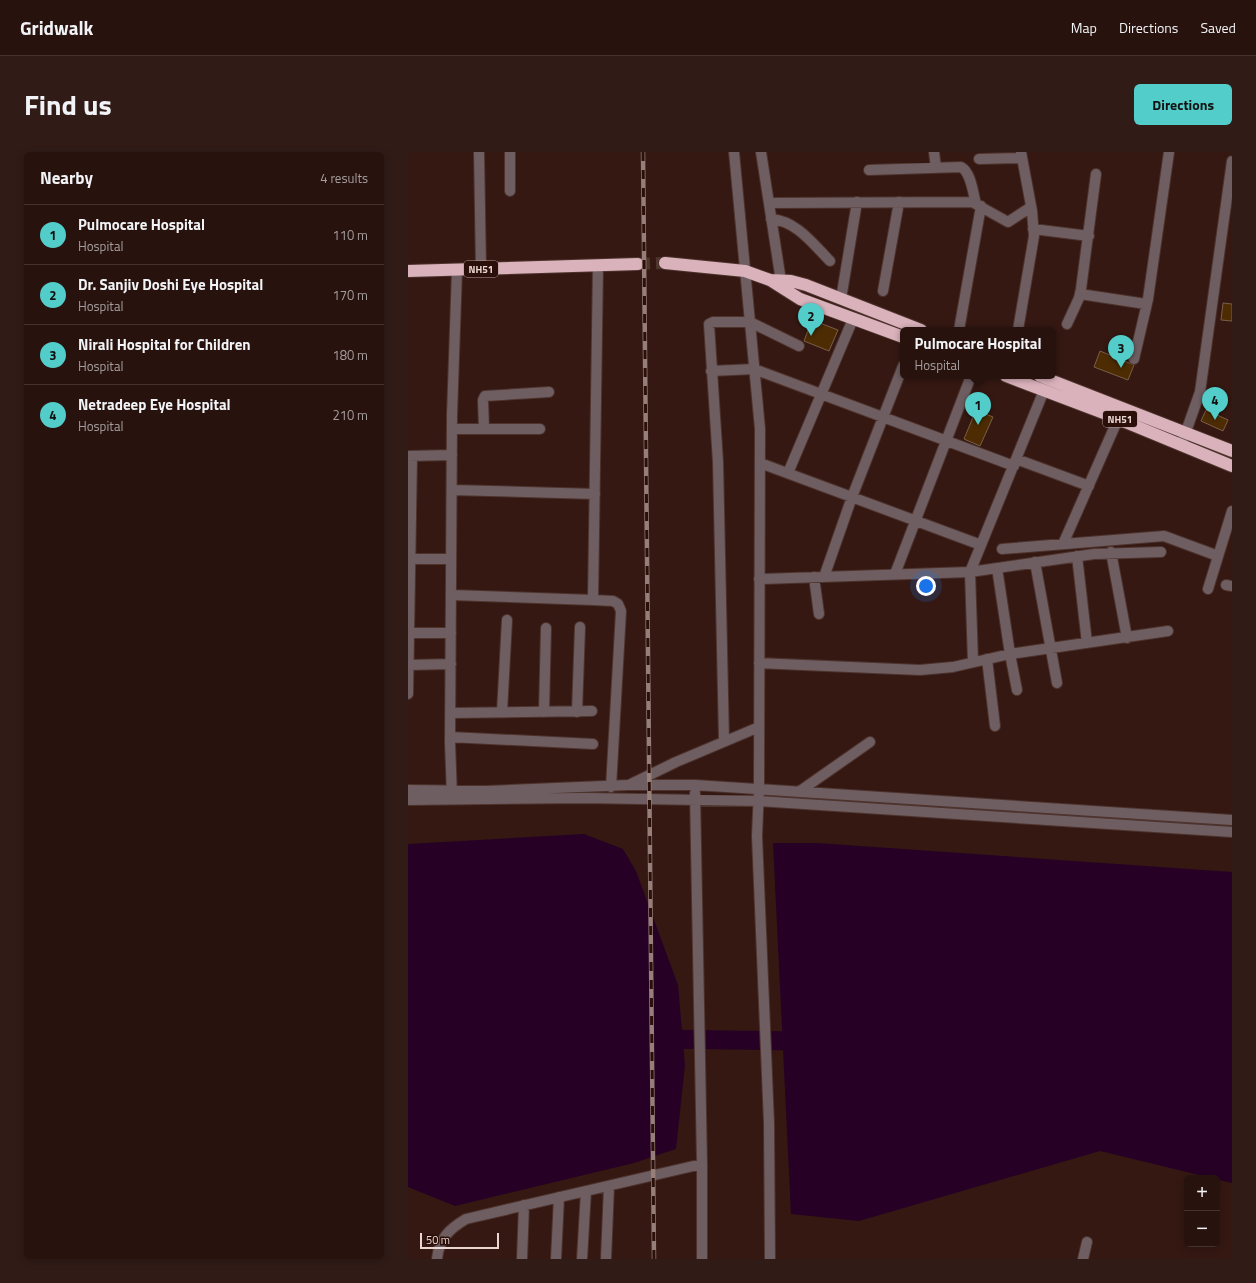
<!DOCTYPE html>
<html lang="en">
<head>
<meta charset="utf-8">
<style>
  body { margin:0; font-family:"Titillium Web",sans-serif; background:#301b17; color:#f1f3f6 }
  .controls { position:absolute; right:12px; bottom:12px; display:grid; overflow:hidden; border-radius:6px; box-shadow:0 2px 10px #0003 }
  .controls button { width:36px; height:36px; display:grid; place-items:center; padding:0; border:0; border-bottom:1px solid #44322e; background:#28120e; color:#f1f3f6; font:20px sans-serif }
  .scale { position:absolute; left:12px; bottom:10px; width:79px; box-sizing:border-box; padding-left:4px; border:2px solid #ebd7d2; border-top:0; font-size:11px; line-height:14px; white-space:nowrap; color:#ebd7d2; -webkit-text-stroke:3px #2b0f09; paint-order:stroke }
  .you { position:absolute; left:518px; top:434px; width:14px; height:14px; margin:-10px; border:3px solid #fff; border-radius:50%; background:#1a73e8; box-shadow:0 0 0 6px #1a73e833 }
  .badge { display:grid; place-items:center; width:26px; height:26px; border-radius:50%; background:#53cdc9; color:#111; font-size:13px; font-weight:700 }
  .pin { position:absolute; translate:-50% -33px; filter:drop-shadow(0 1px 2px #0008) }
  .pin::after { content:''; position:absolute; top:21px; width:14px; height:12px; background:inherit; clip-path:polygon(0 0,100% 0,50% 100%) }
  .popup { position:absolute; left:492px; top:175px; width:156px; height:52px; box-sizing:border-box; display:grid; place-content:center; border-radius:6px; background:#28120e; filter:drop-shadow(0 1px 3px #0005); font-size:13px; white-space:nowrap; color:#a59e9e }
  .popup b { font-size:15px; color:#f1f3f6 }
  .popup::after { content:''; position:absolute; left:50%; top:100%; margin-left:-8px; border:8px solid transparent; border-top-color:#28120e }
  .list { margin:0; padding:0; list-style:none }
  h2 { display:flex; justify-content:space-between; align-items:center; height:52px; margin:0; padding:0 16px; font-size:17px }
  h2 small { font-size:13px; font-weight:400; color:#a59e9e }
  .list li { display:grid; grid-template-columns:26px 1fr auto; gap:12px; align-items:center; box-sizing:border-box; height:60px; padding:0 16px; border-top:1px solid #44322e }
  .list b { display:block; font-size:15px; white-space:nowrap }
  .list p { margin:0; font-size:13px; white-space:nowrap; color:#a59e9e }
  .list em { font-size:13px; font-style:normal; color:#a59e9e }
  .map { position:relative; flex:none; width:824px; height:1107px; overflow:hidden; border-radius:6px }
  header { display:flex; align-items:center; gap:24px; box-sizing:border-box; height:56px; padding:0 20px; background:#28120e; border-bottom:1px solid #44322e }
  header strong { font-size:19px }
  nav { display:flex; gap:22px; margin-inline-start:auto; font-size:14px }
  .intro { display:flex; align-items:center; justify-content:space-between; box-sizing:border-box; height:96px; padding:0 24px }
  h1 { margin:0; font-size:28px }
  .button { padding:10px 18px; border-radius:6px; background:#53cdc9; color:#111; font-size:14px; font-weight:700 }
  main { display:flex; gap:24px; padding:0 24px }
  aside { flex:1; background:#28120e; border-radius:6px; box-shadow:0 2px 10px #0003 }
  .map>svg:first-child { display:block }
  .water { fill:#260025 }
  .lines { fill:none; stroke-linecap:round; stroke-linejoin:round }
  .river { stroke:#260025; stroke-width:19 }
  .building { fill:#4d2c04; stroke:#785f47 }
  .highway-tunnel { stroke:#50352f; stroke-width:12; stroke-dasharray:12 6; stroke-linecap:butt }
  .minor-casing { stroke:#4e332d; stroke-width:12 }
  .highway-casing { stroke:#4e332d; stroke-width:14 }
  .minor { stroke:#6e5e62; stroke-width:10 }
  .highway { stroke:#dab2bc; stroke-width:12 }
  .rail-casing { stroke:#967e79; stroke-width:4.5 }
  .rail { stroke:#2b0f09; stroke-width:3; stroke-dasharray:9; stroke-linecap:butt }
  .labels { text-anchor:middle; stroke-width:3; stroke-linejoin:round; paint-order:stroke }
  .shield { fill:#2b0f09; stroke:#b19b96; stroke-width:1 }
  .shield-label { font-size:10px; font-weight:bold; fill:#ebd7d2 }
</style>
</head>
<body>
<header>
<strong>Gridwalk</strong>
<nav><a>Map</a><a>Directions</a><a>Saved</a></nav>
</header>
<div class="intro"><h1>Find us</h1><a class="button">Directions</a></div>
<main>
<aside>
<h2>Nearby<small>4 results</small></h2>
<ul class="list">
<li><span class="badge">1</span><div><b>Pulmocare Hospital</b><p>Hospital</p></div><em>110 m</em></li>
<li><span class="badge">2</span><div><b>Dr. Sanjiv Doshi Eye Hospital</b><p>Hospital</p></div><em>170 m</em></li>
<li><span class="badge">3</span><div><b>Nirali Hospital for Children</b><p>Hospital</p></div><em>180 m</em></li>
<li><span class="badge">4</span><div><b>Netradeep Eye Hospital</b><p>Hospital</p></div><em>210 m</em></li>
</ul>
</aside>
<div class="map">
<svg width="824" height="1107" viewBox="0 0 824 1107">
  <rect width="100%" height="100%" fill="#351812"/>
  <path class="water" d="M176,682L215,697L228,719L270,833L277,913L268,997L226,1011L47,1054L0,1035V692Z
    M365,691H409L824,720V1031L692,999L451,1069L383,1062Z"/>
  <g class="lines">
    <path class="river" d="M249,887L401,889"/>
  </g>
  <path class="building" d="M815,151L824,152V169L813,168Z
    M404,168L430,178L421,199L396,189Z
    M692,199L726,213L720,228L686,215Z
    M568,258L585,265L572,294L556,287Z
    M798,258L820,268L815,279L793,269Z"/>
  <g class="lines">
    <path class="highway-tunnel" d="M230,112L257,111"/>
    <g class="minor-casing">
      <path id="minor" d="M71,0L73,117
        M102,0V39
        M326,0L352,277L351,636L349,684L361,971L362,1107
        M353,0L373,129
        M526,0L528,16
        M571,7L614,6
        M461,18L553,15C563,20 565,41 568,52
        M361,51L564,50L600,70L623,55
        M363,67C389,69 405,92 422,109
        M625,77L681,84
        M475,139L491,50
        M672,142L738,152
        M433,147L449,50
        M659,172L671,146L673,137L688,22
        M551,178L573,54
        M610,178L626,84L624,59L613,0
        M726,207L740,147L761,0
        M303,219L346,217L606,314
        M44,277H132
        M76,277L75,248L77,244L141,240
        M775,288L792,240L824,9
        M0,304L44,303
        M608,307L681,334
        M352,311L573,393
        M380,321L445,167
        M44,338L187,342
        M655,392L710,267
        M594,397L756,384L810,404
        M703,400L719,486
        M669,404L679,491
        M0,407H43
        M627,410L649,531
        M589,416L602,502L609,538
        M487,422L563,224
        M406,425L411,462
        M416,425L444,345L495,214
        M351,427L562,420L686,402L753,400
        M818,433L824,434
        M800,437L824,359
        M43,443L185,448L205,449L210,452L213,459L203,635
        M185,448L190,113
        M1,481H43
        M579,507L587,574
        M565,510L562,420L639,231
        M351,511L512,518L545,515L602,502L760,479
        M0,513L43,512
        M0,542L4,304
        M94,560L99,468
        M136,560L138,476
        M169,560L172,475
        M42,561L184,559
        M42,585L185,592
        M316,589L310,310L301,172L305,170H342L391,194
        M223,632L268,610L351,575
        M0,638L79,639L220,633H287L824,668
        M392,639L462,590
        M287,641L294,1012V1107
        M44,644L42,591L44,263L49,118
        M0,648L177,646L350,649L824,680
        M29,1107C31,1087 41,1077 58,1067L294,1012
        M114,1107L116,1053
        M148,1107L151,1045
        M174,1107L178,1039
        M198,1107L201,1034
        M675,1107L679,1090"/>
    </g>
    <g class="highway-casing">
      <path id="highway" d="M257,111L337,119L362,128L392,147L495,185
        M0,119L230,112
        M362,128L383,129L398,133L513,178
        M598,224L698,262L824,314
        M632,224L824,299"/>
    </g>
    <use href="#minor" class="minor"/>
    <use href="#highway" class="highway"/>
    <g class="rail-casing">
      <path id="rail" d="M235,0L246,1107"/>
    </g>
    <use href="#rail" class="rail"/>
  </g>
  <g class="labels">
    <g class="shield">
      <rect x="56" y="109" width="34" height="16" rx="3"/>
      <rect x="695" y="259" width="34" height="16" rx="3"/>
    </g>
    <g class="shield-label">
      <text x="73" y="121">NH51</text>
      <text x="712" y="271">NH51</text>
    </g>
  </g>
</svg>
<div class="controls">
<button>+</button>
<button>−</button>
</div>
<div class="scale">50 m</div>
<div class="you"></div>
<div class="pin badge" style="left:570px;top:273px">1</div>
<div class="popup"><b>Pulmocare Hospital</b>Hospital</div>
<div class="pin badge" style="left:403px;top:184px">2</div>
<div class="pin badge" style="left:713px;top:216px">3</div>
<div class="pin badge" style="left:807px;top:268px">4</div>
</div>
</main>
</body>
</html>
